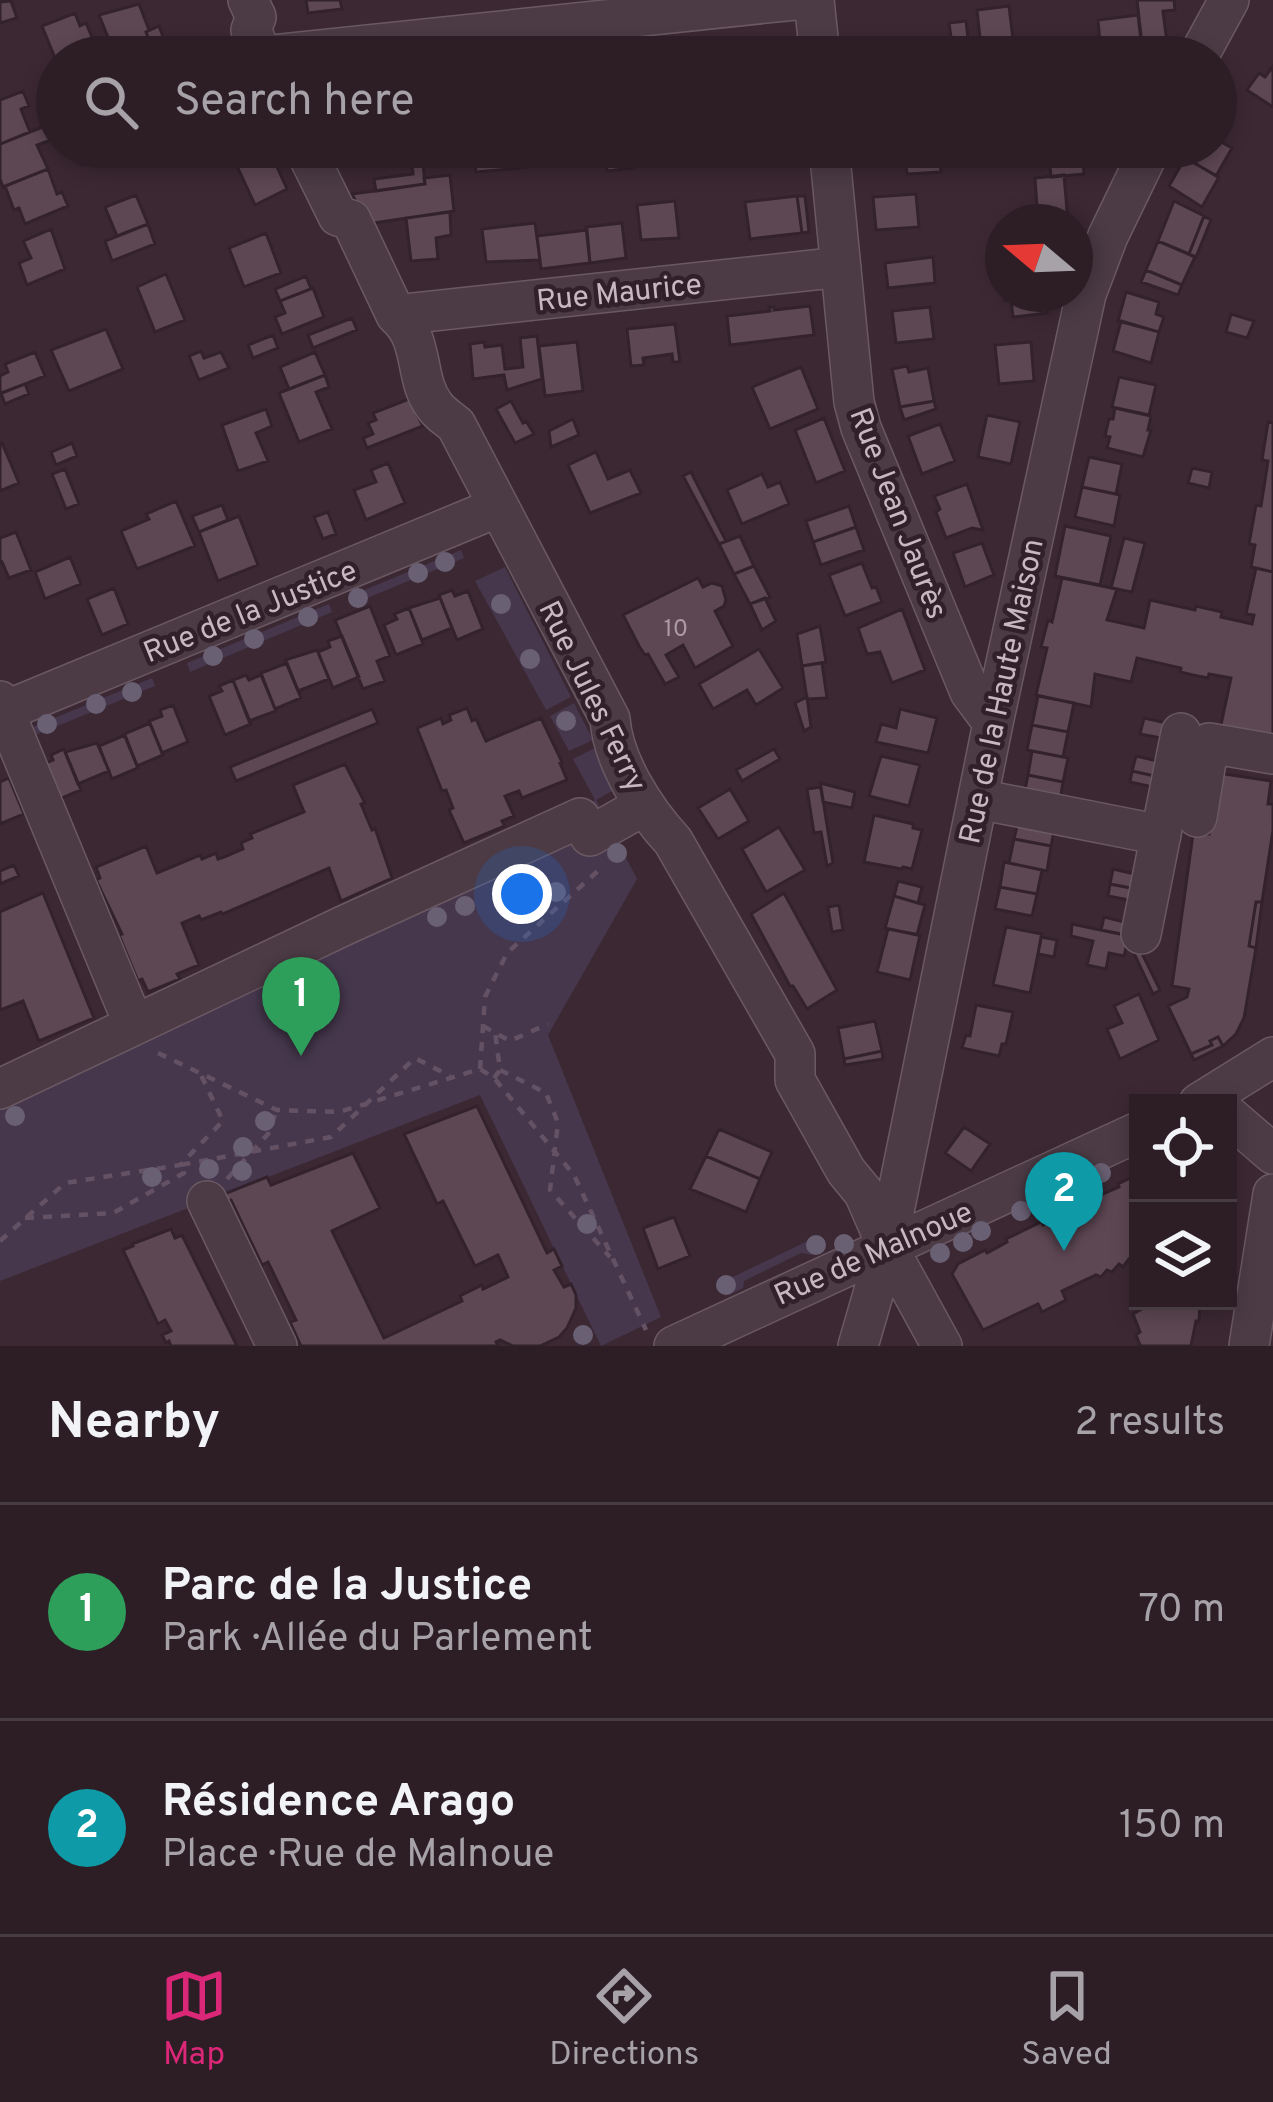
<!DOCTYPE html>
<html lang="en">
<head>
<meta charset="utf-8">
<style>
  body { margin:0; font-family:Overpass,sans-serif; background:#392b32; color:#f1f3f6 }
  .controls { position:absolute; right:36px; bottom:36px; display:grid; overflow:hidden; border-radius:0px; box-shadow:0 6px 18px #0003 }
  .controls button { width:108px; height:108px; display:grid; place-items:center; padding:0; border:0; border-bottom:3px solid #483c43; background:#2d1e26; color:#f1f3f6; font:60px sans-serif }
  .compass { position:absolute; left:985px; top:204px; width:108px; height:108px; border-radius:50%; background:#2d1e26; box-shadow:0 6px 18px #0003; rotate:289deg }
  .you { position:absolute; left:522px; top:894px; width:42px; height:42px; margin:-30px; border:9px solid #fff; border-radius:50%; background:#1a73e8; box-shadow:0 0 0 18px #1a73e833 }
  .badge { display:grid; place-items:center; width:78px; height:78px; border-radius:50%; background:#db2777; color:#fff; font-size:39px; font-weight:700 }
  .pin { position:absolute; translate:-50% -99px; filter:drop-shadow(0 3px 6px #0008) }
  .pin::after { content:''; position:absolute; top:63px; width:42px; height:36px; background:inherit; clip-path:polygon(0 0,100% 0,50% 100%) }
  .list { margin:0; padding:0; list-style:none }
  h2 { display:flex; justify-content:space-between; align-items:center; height:156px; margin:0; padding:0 48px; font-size:51px }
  h2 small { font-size:39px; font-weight:400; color:#a7a2a7 }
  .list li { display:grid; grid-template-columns:78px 1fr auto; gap:36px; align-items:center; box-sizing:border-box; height:216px; padding:0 48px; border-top:3px solid #483c43 }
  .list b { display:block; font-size:45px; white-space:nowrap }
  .list p { margin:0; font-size:39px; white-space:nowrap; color:#a7a2a7 }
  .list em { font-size:39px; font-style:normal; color:#a7a2a7 }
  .icon { flex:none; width:66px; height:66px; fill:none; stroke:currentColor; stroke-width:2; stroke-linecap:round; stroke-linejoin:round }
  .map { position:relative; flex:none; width:1273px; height:1346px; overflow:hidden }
  .search { position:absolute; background:#2d1e26; box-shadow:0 6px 18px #0003; left:36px; right:36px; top:36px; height:132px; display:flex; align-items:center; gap:30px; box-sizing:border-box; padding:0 42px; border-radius:66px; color:#a7a2a7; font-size:45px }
  .sheet { height:588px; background:#2d1e26 }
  nav { display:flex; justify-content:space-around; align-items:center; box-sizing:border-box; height:168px; border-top:3px solid #483c43; background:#2d1e26; font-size:33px; color:#a7a2a7 }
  nav a { display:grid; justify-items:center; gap:6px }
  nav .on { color:#db2777 }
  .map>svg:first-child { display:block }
  .green { fill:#46374d }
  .building { fill:#5d4753; stroke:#33222c; stroke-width:3 }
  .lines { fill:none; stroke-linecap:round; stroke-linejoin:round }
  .minor-casing { stroke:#6a5963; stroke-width:42 }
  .path { stroke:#645264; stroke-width:4.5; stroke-dasharray:9 9; stroke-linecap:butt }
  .minor { stroke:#4c3b45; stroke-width:39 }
  .tree { fill:#6a6074 }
  .labels { text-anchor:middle; stroke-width:9; stroke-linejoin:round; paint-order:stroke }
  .number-label { font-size:24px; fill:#ac9ba5 }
  .street-label { font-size:30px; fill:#c7b7c0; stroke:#31202a }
</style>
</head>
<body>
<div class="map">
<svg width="1273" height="1346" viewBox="0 0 1273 1346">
  <rect width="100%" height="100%" fill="#3c2833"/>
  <path class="green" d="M461,550L464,558L353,604L350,596Z
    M505,567L571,697L546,710L475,581Z
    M329,604L332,612L190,672L187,663Z
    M152,678L155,686L33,736L30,728Z
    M574,703L593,740L569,751L550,716Z
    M597,747L619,787L596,800L637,879L548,1035L661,1317L601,1346L480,1095L0,1281V1077L595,800L573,759Z
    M818,1236L823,1250L812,1255L801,1253L744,1281L743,1288L729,1295L721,1292L718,1284Z"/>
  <path class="building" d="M306,0H340L342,9L308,13Z
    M1137,0H1174L1175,10L1163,11L1168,51L1143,53Z
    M11,1L17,18L0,23V2Z
    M139,4L149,30L146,32L152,47L128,57H116L99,15Z
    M1009,6L1015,55L982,57L977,10Z
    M75,13L80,26L86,23L94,42L55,58L42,26Z
    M1138,15L1142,49L1101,54L1098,20Z
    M966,21L970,55L919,57L917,41L951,37L949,23Z
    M159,26L165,42L152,47L146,32Z
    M1099,37L1102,57H1059L1057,41Z
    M1273,66V107L1247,90L1259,73L1265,77Z
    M23,91L29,106L21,109L30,132L0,144V100Z
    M45,126L51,140L37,145L48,169L3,187L0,179V144Z
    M1216,139L1232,148L1216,176L1188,159L1196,147H1216Z
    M73,147H131L81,165Z
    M162,147H213L168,163Z
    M268,147L287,189L255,205L235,162Z
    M749,147H789L790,161L751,165Z
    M897,147H939L941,172L907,174L904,151H897Z
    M1048,147H1082L1084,174L1051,177Z
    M526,150L528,167L510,169L508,153Z
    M631,155L633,168L607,171L606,158Z
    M1185,158L1219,177L1202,207L1169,186Z
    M509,160L510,169L476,172L475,164Z
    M423,163L425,184L376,191L374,179L413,174L412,164Z
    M48,169L57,194L62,192L68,206L25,224L19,208L14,210L5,186Z
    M450,175L454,211L367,224L352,194L425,184L424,178Z
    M1064,175L1068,222H1038L1035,178Z
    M916,194L919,227L876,230L873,197Z
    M136,195L148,224L117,236L105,207Z
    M797,196H805L809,232L802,233Z
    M797,196L802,233L750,239L745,202Z
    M675,201L679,238L641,240L637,205Z
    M1174,201L1204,216L1189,254L1158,241Z
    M450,212L451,235L436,238L438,259L411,261L406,218Z
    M1204,216L1211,220L1196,257L1189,254Z
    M535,223L540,260L486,262L482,229Z
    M622,223L626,258L590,263L586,227Z
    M148,224L155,244L112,261L105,241Z
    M51,229L65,269L27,285L19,263L31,258L23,241Z
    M587,230L590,263L541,269L537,236Z
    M266,233L281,273L244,287L229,248Z
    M1158,241L1195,257L1182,285L1146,270Z
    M933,257L935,283L888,288L885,263Z
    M1146,270L1182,285L1178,295L1141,282Z
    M166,274L185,320L155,332L137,287Z
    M306,276L311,289L280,301L275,289Z
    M313,288L324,317L282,334L275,317L285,313L280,301Z
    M1126,292L1159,302L1156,314L1164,317L1159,332L1118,321Z
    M1004,294H1046L1047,313L1013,317L1011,300L1005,301Z
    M810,306L814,335L730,345L727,316L770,311L769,307H774V310Z
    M930,307L934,339L896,343L892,311Z
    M1231,314L1254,321L1247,338L1226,332Z
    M352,318L357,330L313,348L308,335Z
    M1121,321L1159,332L1151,363L1113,351Z
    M675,324L680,362H673L672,354L643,358L644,365L631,366L627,329Z
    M106,329L123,369L69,391L51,350Z
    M273,335L278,348L253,358L248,345Z
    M537,336L542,379L507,390L504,375L473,379L470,344L484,342L485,347L502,345L505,369L523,367L520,338Z
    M577,342L583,391L545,396L539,346Z
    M1031,342L1034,381L999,384L995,345Z
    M201,351L204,358L221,352L229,368L199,380L189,356Z
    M35,352L45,376L0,394V376L8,372L5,364Z
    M315,352L325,375L289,389L280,367Z
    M907,366L909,372L928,368L934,401L900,407L892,369Z
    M801,367L818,409L770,429L752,387Z
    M325,375L329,387L316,392L332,429L299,442L279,393Z
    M1119,377L1156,385L1149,415L1112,407Z
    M25,384L29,394L5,404L1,393Z
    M409,399L423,426L367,448L363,438L373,434L368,423L376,420L373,413Z
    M511,401L523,423L526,421L534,434L515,443L496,409Z
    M934,401L936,409L904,420L900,407Z
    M1115,408L1151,416L1148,430H1151L1143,457L1107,448L1110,437L1105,436L1109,419H1113Z
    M266,409L272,426L256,433L268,461L238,471L222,425Z
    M987,415L1020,422L1011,464L978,457Z
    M824,418L845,471L816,483L795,430Z
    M573,419L579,435L551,447L549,431Z
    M1268,422L1273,423V572L1251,567L1255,545L1249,544L1256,505L1261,506L1268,461L1262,460Z
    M940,424L955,461L922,474L908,436Z
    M2,443L19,483L0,491V444Z
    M72,443L77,456L56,465L51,452Z
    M596,452L608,479L630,470L641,493L590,513L568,465Z
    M1089,457L1122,464L1116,494L1082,487Z
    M388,463L405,503L366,520L354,490L376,482L371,470Z
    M1192,468L1212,472L1209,488L1188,483Z
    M65,469L79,504L66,509L52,474Z
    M691,472L726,541L719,544L683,476Z
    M762,474L768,487L780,482L789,504L742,524L727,490Z
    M967,484L983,530L972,528L946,538L936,512L940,509L934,496Z
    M1082,487L1120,495L1114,526L1075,517Z
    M176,501L195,546L137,569L121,531L149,519L146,514Z
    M222,505L228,520L199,532L192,516Z
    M849,506L856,527L813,542L806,521Z
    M328,512L336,534L323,539L314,517Z
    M239,516L258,565L218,581L199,532Z
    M1065,526L1111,536L1100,585L1055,576Z
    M856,527L864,550L821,565L813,542Z
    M16,532L31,570L9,578L2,562L0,563V538Z
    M740,536L754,566L734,574L719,544Z
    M1124,538L1145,543L1132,592L1111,588Z
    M982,543L994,575L965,587L953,553Z
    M70,557L81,584L45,599L35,572Z
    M862,563L872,588L876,587L882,602L845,616L829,575Z
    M754,566L770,597L750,604L734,574Z
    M1256,568L1273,572V745L1219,734L1231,678L1209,674L1208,678L1193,675L1180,672L1181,668L1137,658L1131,682L1095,674L1091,707L1036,695L1047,648L1041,647L1048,620L1052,622L1062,578L1117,589L1107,620L1144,628L1150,600L1195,610L1196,606L1222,612L1221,617L1252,624L1254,615L1246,614Z
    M698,578L703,587L712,583L722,586L726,600L724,606L715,611L733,646L695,668L683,645L666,655L679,677L665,684L648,654L645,655L639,646L623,615Z
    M114,588L128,624L102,635L87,599Z
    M452,590L455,596L468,591L483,629L457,640L439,595Z
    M440,598L452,628L422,640L409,608Z
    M765,598L776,621L762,630L750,604Z
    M370,606L390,656L377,661L385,681L363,689L335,620Z
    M409,608L423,644L396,655L384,625L397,619L394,614Z
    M902,609L925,670L892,683L880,652L867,654L858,628Z
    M820,626L826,662L802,666L797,634Z
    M342,636L359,677L333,688L318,652L330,647L328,641Z
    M759,649L783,688L756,705L747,690L713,709L699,684Z
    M317,650L329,679L298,691L285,660Z
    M287,663L301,698L275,709L261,673Z
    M822,663L827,698L807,699L802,666Z
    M246,675L249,680L261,675L276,711L249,721L233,680Z
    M233,680L251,724L225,735L209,696L222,691L219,686Z
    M1038,696L1074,703L1068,732L1032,725Z
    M807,697L811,727L804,731L795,703Z
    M173,705L188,742L162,753L149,721L162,716L160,710Z
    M467,708L472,721L476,719L486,741L541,718L562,762L560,763L567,780L522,798L519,791L505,796L514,816L502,821L505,826L464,843L449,810L453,808L446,790L442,791L417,728L441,718L443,724L451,720L449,715Z
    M372,709L378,723L236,781L230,767Z
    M900,709L937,718L928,753L876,742L881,724L896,728Z
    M1144,718L1172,724L1166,739L1140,734Z
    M150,723L163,755L137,766L124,734Z
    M1032,725L1068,732L1063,757L1027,750Z
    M125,735L138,768L112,779L99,746Z
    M97,743L109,771L78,784L65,752Z
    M64,749L81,790L55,801L40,766L53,760L51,755Z
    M774,749L780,759L742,781L736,770Z
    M1032,751L1068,758L1063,782L1028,775Z
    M881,756L920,765L909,806L869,796Z
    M1136,756L1162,762L1159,777L1132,771Z
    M345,764L365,803L361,804L372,830L375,828L392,878L341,901L329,868L223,914L221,912L201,920L199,916L182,923L199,965L177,974L180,979L148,992L142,979L138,981L119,935L122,934L96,880L100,878L96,867L146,846L157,873L200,855L202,859L216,853L218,859L224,857L243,849L241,843L252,838L250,834L304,812L293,785Z
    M1132,771L1159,777L1157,788L1130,782Z
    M1218,773L1271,781L1268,804H1273V830L1262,902H1256L1249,946L1256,948L1244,1018L1236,1034L1223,1046L1218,1037L1210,1041L1212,1045L1191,1054L1168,1006L1187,997L1189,989L1172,986L1193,834H1209Z
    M1028,775L1063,782L1059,807L1023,800Z
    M9,778L24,814L0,824V782Z
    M820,783L855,792L852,808L823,802Z
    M821,787L833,863L827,866L821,832L814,833L807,789Z
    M730,789L749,821L718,839L698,808Z
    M1020,814L1056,822L1051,846L1014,839Z
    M874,815L913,824V828L922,830L912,869L903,867L902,869L864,862Z
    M779,827L805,870L766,892L742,849Z
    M1014,839L1051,846L1047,871L1009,863Z
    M1004,862L1042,870L1037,894L1000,887Z
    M14,865L19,876L0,884V871Z
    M1113,869L1139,875L1136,889L1110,884Z
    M898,881L922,887L918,903L894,896Z
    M1110,884L1136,889L1134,901L1108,896Z
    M1000,887L1037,894L1032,916L995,909Z
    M43,893L94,1018L39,1041L23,1001L0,1010V912Z
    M784,893L837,990L807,1009L793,986H790L751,914Z
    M894,896L925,905L917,935L885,928Z
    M1256,902H1262L1256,948L1249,946Z
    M839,905L843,930L832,932L828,907Z
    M1104,917L1129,923L1127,935L1101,930Z
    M1072,924L1134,937L1132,949L1126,948L1124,956L1109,953L1106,969L1087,965L1093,941L1071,936Z
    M1006,927L1042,934L1030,993L993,985Z
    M888,929L920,935L910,980L877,972Z
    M1041,937L1057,940L1054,957L1038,954Z
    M1134,937L1160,990L1153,994L1132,949Z
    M1139,994L1159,1040L1120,1059L1107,1029L1122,1023L1114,1006Z
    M976,1005L1013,1012L1006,1044H1002L999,1056L962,1048L966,1035L970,1036Z
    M875,1021L882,1051L844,1059L838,1028Z
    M1218,1037L1223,1046L1194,1060L1191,1054L1212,1045L1210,1041Z
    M882,1051L883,1059L845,1065L844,1059Z
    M477,1106L547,1253L554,1249L562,1266L554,1270L564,1287L571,1284L576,1295V1308L567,1328L559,1337L540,1346H513L500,1340L496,1342L498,1346H301L290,1322L296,1320L268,1262L262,1265L231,1200L222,1203L219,1196L267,1177L271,1185L353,1153L380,1208L332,1231L384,1338L462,1301L460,1296L482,1285L483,1289L508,1277L498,1255L475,1266L443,1201L437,1204L404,1134Z
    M964,1127L990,1144L971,1171L945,1153Z
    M719,1129L772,1152L760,1179L706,1156Z
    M706,1156L760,1179L746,1212L690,1189Z
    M1138,1174V1255L1133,1261L1129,1259L1123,1267L1119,1264L1112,1272L1107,1270L1101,1277L1096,1275L1062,1291L1066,1300L1042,1312L1038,1304L983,1330L952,1274L958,1264L985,1250L987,1253L1007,1242L1006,1239L1041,1222L1043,1225L1064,1215L1062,1212L1119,1187L1118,1184Z
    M674,1217L690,1256L658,1269L643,1228Z
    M171,1229L175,1238L182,1235L237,1346H171L169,1341L166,1343L162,1335L171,1331L165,1320L158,1324L123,1250L133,1246L132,1244Z
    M1200,1301L1199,1321H1196L1191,1346H1138L1140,1345L1136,1335L1140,1332L1133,1314L1147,1306L1145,1302Z"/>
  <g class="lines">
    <g class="minor-casing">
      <path id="minor" d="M248,0L256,17L251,30L263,57
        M814,0L820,57
        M263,56L795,0
        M1198,57L1229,0
        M304,147L338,216L351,220L396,315C425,339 414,379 434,405C439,413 449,419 456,425L610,719C613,761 645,811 673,841L795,1054V1080L846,1171L864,1193L887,1246L942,1346
        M829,147L854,402L861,428L970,692L993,723
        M396,315L841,267
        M0,701L134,1025
        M0,713L498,507
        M978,799L1161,835
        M1197,817L1209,743L1273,754
        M1141,934L1181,733
        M0,1089L343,926L580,818L590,836L645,805
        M1199,1103L1273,1057
        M1228,1115L1273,1154
        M207,1201L277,1346
        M674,1346L1138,1132
        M858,1346L887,1246L993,723L1086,294L1108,236L1151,147
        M1249,1346L1273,1194"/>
    </g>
    <path class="path" d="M483,1026L510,1041L548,1024
      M158,1053L277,1110L339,1112L480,1069L494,1078L574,1175L646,1330
      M480,1069L485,997L507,953L600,869
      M500,1070L546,1093L558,1123L550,1190L610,1257
      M494,1078L500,1070L495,1032
      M227,1179L268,1134L276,1112
      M25,1218L113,1213L184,1173L180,1165L331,1137L415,1058L450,1076
      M0,1241L65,1183L180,1165L223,1121L200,1073"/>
    <use href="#minor" class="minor"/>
  </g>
  <g class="tree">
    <circle cx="445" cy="562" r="10"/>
    <circle cx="418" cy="573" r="10"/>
    <circle cx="358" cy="598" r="10"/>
    <circle cx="501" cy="604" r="10"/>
    <circle cx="308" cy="617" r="10"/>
    <circle cx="254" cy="639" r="10"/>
    <circle cx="213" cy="656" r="10"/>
    <circle cx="530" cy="659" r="10"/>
    <circle cx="132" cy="692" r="10"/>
    <circle cx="96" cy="704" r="10"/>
    <circle cx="566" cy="721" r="10"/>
    <circle cx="47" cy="724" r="10"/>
    <circle cx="617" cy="853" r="10"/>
    <circle cx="556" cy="892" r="10"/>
    <circle cx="465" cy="906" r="10"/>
    <circle cx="437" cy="917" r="10"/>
    <circle cx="278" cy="991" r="10"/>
    <circle cx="15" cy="1116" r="10"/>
    <circle cx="265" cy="1121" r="10"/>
    <circle cx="243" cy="1147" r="10"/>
    <circle cx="209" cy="1169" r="10"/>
    <circle cx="242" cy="1171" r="10"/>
    <circle cx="1101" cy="1173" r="10"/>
    <circle cx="152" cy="1177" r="10"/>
    <circle cx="1056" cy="1201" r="10"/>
    <circle cx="1021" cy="1211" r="10"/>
    <circle cx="587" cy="1224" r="10"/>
    <circle cx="981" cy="1231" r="10"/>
    <circle cx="963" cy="1242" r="10"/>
    <circle cx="844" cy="1244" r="10"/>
    <circle cx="816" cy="1245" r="10"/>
    <circle cx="940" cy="1253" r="10"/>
    <circle cx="726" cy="1285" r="10"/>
    <circle cx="583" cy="1335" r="10"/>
  </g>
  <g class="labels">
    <g class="number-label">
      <text x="676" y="636">10</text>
    </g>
    <g class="street-label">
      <text transform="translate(619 292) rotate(-6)" y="10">Rue Maurice</text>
      <text transform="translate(899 513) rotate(69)" y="10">Rue Jean Jaurès</text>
      <text transform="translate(250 611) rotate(-22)" y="10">Rue de la Justice</text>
      <text transform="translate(1001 691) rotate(-78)" y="10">Rue de la Haute Maison</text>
      <text transform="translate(593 696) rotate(64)" y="10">Rue Jules Ferry</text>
      <text transform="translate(873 1253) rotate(-24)" y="10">Rue de Malnoue</text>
    </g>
  </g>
</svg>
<div class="controls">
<button><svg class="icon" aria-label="locate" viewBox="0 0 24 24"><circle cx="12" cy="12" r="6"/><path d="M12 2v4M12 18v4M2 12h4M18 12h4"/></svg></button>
<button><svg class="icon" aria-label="layers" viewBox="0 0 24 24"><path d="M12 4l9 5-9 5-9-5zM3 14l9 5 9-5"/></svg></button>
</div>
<svg class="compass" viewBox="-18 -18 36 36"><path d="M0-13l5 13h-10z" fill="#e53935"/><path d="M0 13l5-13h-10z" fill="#a7a2a7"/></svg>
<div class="you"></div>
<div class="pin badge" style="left:301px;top:1056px;background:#2e9e5b">1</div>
<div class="pin badge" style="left:1064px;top:1251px;background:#0f9aa8">2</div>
<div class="search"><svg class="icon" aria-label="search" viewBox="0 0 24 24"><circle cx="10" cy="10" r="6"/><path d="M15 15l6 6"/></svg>Search here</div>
</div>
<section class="sheet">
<h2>Nearby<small>2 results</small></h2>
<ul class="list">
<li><span class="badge" style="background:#2e9e5b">1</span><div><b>Parc de la Justice</b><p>Park · Allée du Parlement</p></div><em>70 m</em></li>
<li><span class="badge" style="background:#0f9aa8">2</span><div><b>Résidence Arago</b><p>Place · Rue de Malnoue</p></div><em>150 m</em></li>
</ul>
</section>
<nav>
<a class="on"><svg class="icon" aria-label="map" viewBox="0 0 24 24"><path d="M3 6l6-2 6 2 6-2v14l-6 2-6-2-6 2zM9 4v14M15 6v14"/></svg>Map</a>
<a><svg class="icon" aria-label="directions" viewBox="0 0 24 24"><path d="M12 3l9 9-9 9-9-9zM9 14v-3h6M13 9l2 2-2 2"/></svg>Directions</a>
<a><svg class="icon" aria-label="saved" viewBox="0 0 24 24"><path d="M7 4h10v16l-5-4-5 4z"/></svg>Saved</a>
</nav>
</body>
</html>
